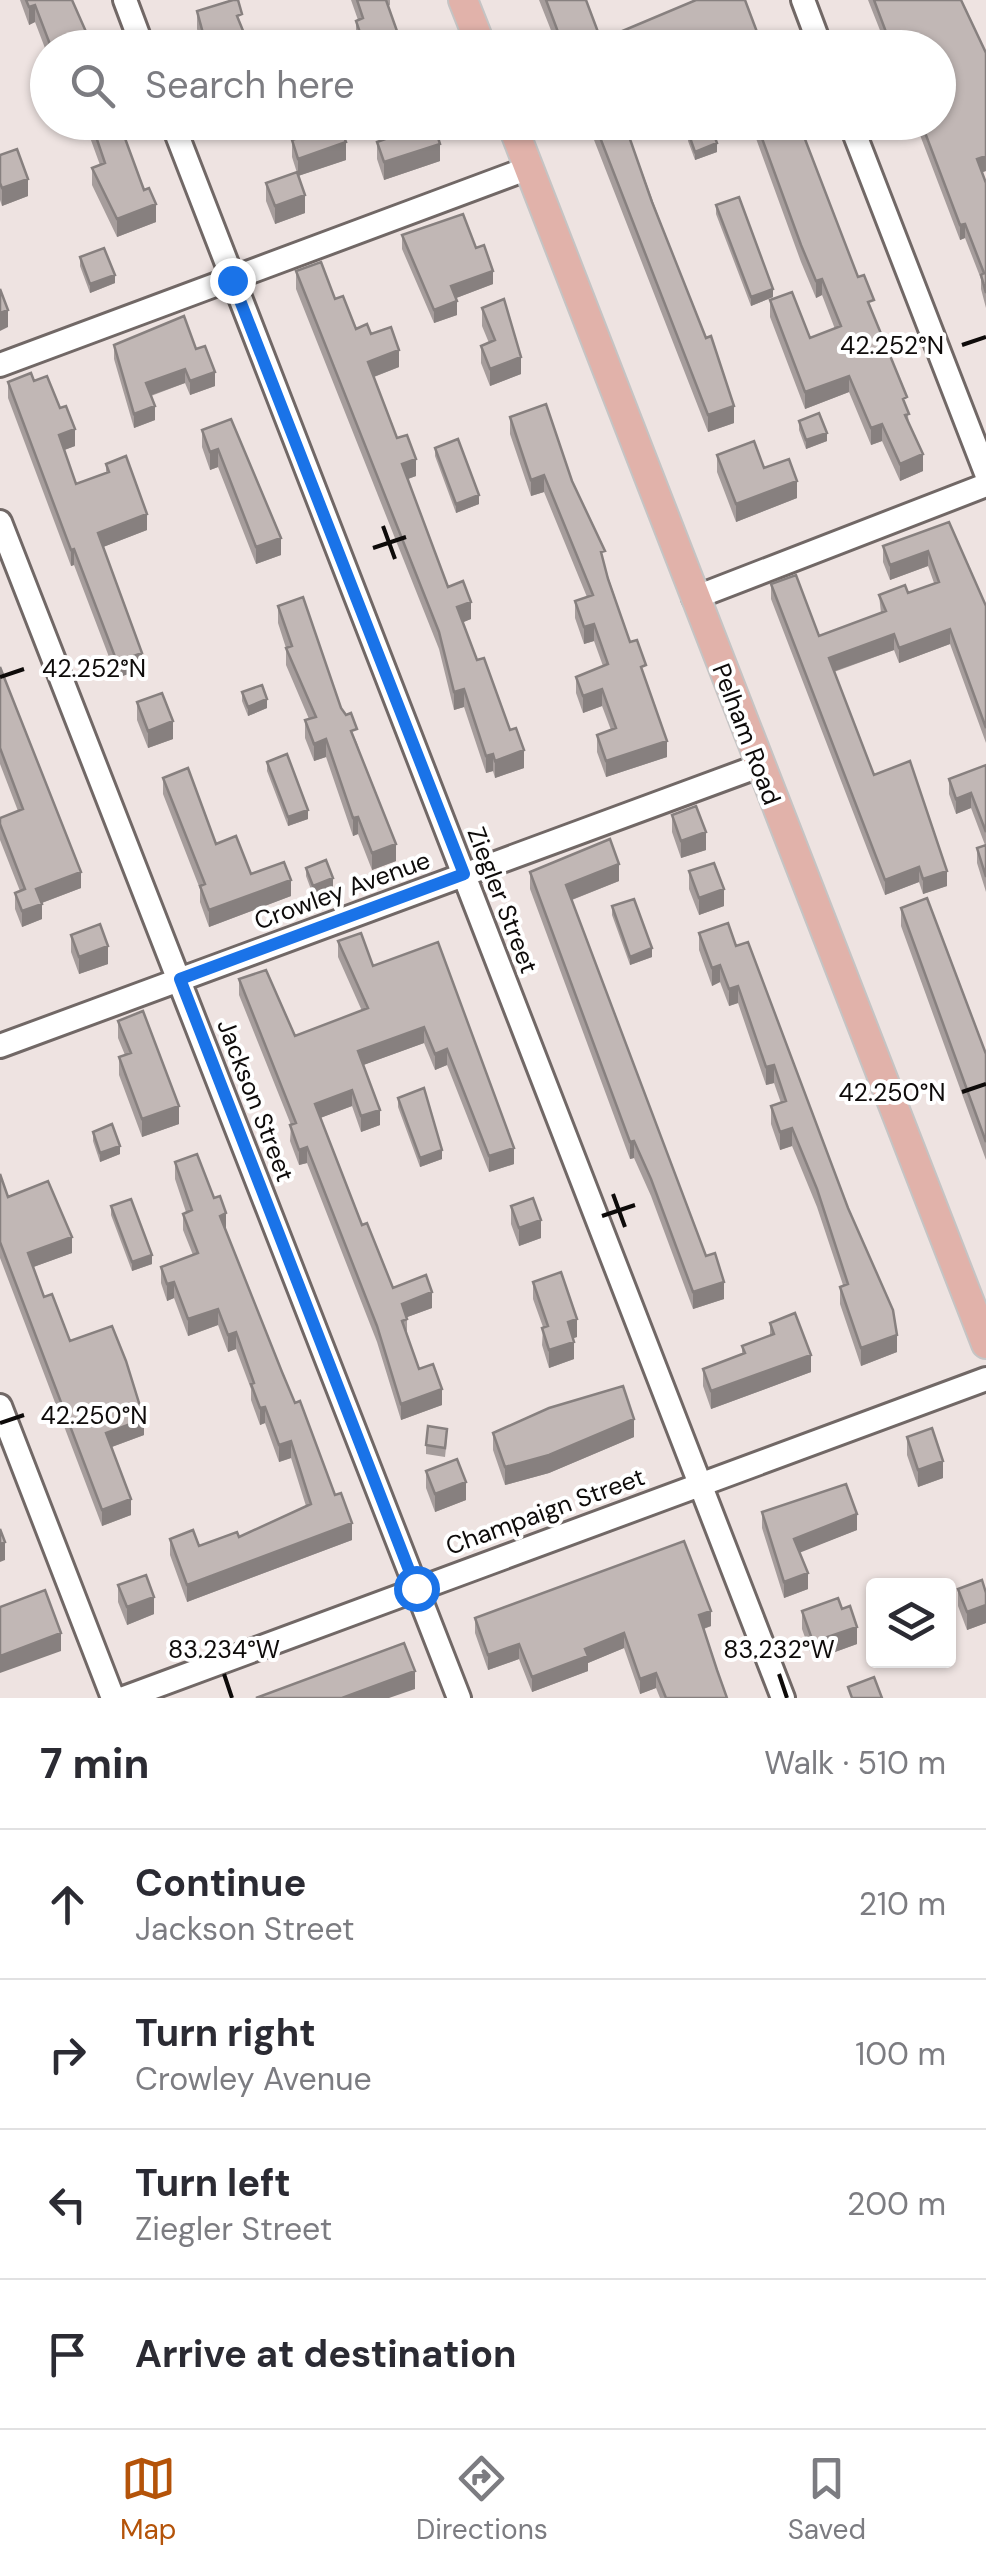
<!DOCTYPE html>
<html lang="en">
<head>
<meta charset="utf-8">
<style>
  body { margin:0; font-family:"DM Sans",sans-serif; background:#f2f2f3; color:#2b2b33 }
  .controls { position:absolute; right:30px; bottom:30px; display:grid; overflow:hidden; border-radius:10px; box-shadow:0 2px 8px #0004 }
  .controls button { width:90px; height:90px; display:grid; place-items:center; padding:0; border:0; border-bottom:2px solid #e1e1e2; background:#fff; color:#2b2b33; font:50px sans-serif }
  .stop { position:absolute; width:30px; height:30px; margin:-22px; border:8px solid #1a73e8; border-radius:50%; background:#fff }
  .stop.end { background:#1a73e8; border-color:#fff; box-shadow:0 2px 10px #0008 }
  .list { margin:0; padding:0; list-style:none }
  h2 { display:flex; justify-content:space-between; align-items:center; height:130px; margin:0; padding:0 40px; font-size:42px }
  h2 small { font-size:32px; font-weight:400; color:#7c7c81 }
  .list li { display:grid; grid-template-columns:65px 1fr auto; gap:30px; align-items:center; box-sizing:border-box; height:150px; padding:0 40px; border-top:2px solid #e1e1e2 }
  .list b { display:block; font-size:38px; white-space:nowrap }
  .list p { margin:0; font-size:32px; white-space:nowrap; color:#7c7c81 }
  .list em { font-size:32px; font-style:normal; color:#7c7c81 }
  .icon { flex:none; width:55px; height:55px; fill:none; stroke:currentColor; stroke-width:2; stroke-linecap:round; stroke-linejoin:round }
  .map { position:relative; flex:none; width:986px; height:1698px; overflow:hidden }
  .search { position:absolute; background:#fff; box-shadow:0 2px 8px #0004; left:30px; right:30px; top:30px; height:110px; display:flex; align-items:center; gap:25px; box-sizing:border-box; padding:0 35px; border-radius:55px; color:#7c7c81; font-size:38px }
  .sheet { height:730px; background:#fff }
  nav { display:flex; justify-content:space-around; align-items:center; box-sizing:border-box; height:140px; border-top:2px solid #e1e1e2; background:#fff; font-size:28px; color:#7c7c81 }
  nav a { display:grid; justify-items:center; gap:5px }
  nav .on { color:#b45309 }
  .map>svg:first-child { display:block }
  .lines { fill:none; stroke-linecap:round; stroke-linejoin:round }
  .minor-casing { stroke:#716866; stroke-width:28 }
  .major-casing { stroke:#c5c4c4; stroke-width:32 }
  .minor { stroke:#fff; stroke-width:22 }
  .major { stroke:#e1b2aa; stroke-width:28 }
  .wall { fill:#a69d9c }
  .shaded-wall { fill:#87807f }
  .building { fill:#c1b7b5; stroke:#87807f; stroke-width:2.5 }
  .route { stroke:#1a73e8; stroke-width:12 }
  .ticks { fill:none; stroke:#0e0b0a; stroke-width:4 }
  .labels { text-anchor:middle; stroke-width:8; stroke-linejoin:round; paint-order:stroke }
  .street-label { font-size:25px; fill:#0e0b0a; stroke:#fff }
  .ticks-label { font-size:25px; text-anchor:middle; fill:#0e0b0a; stroke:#fff; stroke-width:8; stroke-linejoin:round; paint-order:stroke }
</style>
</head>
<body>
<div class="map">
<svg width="986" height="1698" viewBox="0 0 986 1698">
  <rect width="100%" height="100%" fill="#eee3e1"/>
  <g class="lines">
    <g class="minor-casing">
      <path id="minor" d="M125,0L143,48
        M803,0L821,48
        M172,122L783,1698
        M850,122L986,473
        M0,365L529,168
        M0,522L459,1698
        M694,598L986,485
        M0,1046L759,766
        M0,1406L113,1698
        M124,1698L986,1379"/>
    </g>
    <g class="major-casing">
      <path id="major" d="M463,0L482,48
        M511,122L986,1344"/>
    </g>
    <use href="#minor" class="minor"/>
    <use href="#major" class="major"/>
  </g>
  <path class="wall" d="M20,0H72L87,48H48V56L35,22L29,25Z
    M351,0H390V5L388,6L403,48H359L356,38V21L358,20Z
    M539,0H586L601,40L754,26L763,48H558Z
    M868,0H961L986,53V171L982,172L986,183V308L981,289V279L965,238L960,240L915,122H938V48H887Z
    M197,11L242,29L250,48H202L197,29Z
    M69,122H119L156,222L117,237L92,185V168L100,165L88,132L75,137Z
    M393,122H433L440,161L384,180L377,159V142L393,136Z
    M587,122H624L734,423L708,432Z
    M750,122H794L874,316L907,409L909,423L923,471L900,481L882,441L871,445L849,392L805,409L770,317V300L810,338L835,329L822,295L816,298L801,262Z
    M688,132L717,152L695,160L688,141Z
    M292,140L346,160L298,176L292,157Z
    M0,155L28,196L2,206L0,200Z
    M266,183L305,213L275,224L266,201Z
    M716,205L773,297L751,306L716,214Z
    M402,235L476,248L493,284L456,298L457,315L434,323L402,249Z
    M80,257L115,283L90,293L80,266Z
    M296,271L335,299L356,329L371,334L399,367L374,377L397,438L416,476L408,479L448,587L471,619L462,622L477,660L524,768L495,778L493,771L486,773L464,707L454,710L439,649L296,289Z
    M482,308L521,374L490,386L481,363V346L489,343L482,326Z
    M114,345L196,349L215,386L190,395L185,383L151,396L155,420L134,428L114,359Z
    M34,381L75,446L64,450L76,484L106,473V464L147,530L103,547L142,669L117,678L74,565L71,566L8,398V382Z
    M510,417L572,481L605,567L630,642L646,681L667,757L606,777L597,752V735L611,730L602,706L583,713L576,693V677L603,666L594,641L584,644L575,618V601L587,597L544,492L531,496L510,434Z
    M231,419L281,555L256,564L218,467L210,470L202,447V430Z
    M799,421L827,441L806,449L799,430Z
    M435,448L479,504L456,513L435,456Z
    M717,455L764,468L797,498L736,522L717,472Z
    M949,522L986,606V743L950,644L899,663L894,650L834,672L874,775L947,886L923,894L919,882L885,895L771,599V584L819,636L881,613L879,595L908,593L934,583L928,566L890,580L883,562V546Z
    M278,606L341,708L357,743L396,861L372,870L358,834L353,836L326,757L314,761L305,738V720L309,719L286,665V648L278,623Z
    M0,667L81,888L42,903V919L22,927L15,909V893L20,891L0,840V824L18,811L0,764Z
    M242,692L267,708L248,716L242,701Z
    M137,702L173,739L148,748L137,720Z
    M267,762L308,819L288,826L267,771Z
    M986,765V892L977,863V848L985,845L971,808L956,814L949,794V779Z
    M163,778L216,844L251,874L291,896L209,927L200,902V889L163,794Z
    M672,815L706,850L681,858L672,832Z
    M306,868L333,887L313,895L306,876Z
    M689,871L724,906L699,915L689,889Z
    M530,872L619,881L572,900L706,1256L724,1299L693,1309L651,1196L634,1158L630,1159L530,889Z
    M612,906L652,957L630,965L612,915Z
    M901,908L986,1054V1160L901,926Z
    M699,933L736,946L897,1352L861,1366L840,1304V1287L843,1285L817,1207L792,1146L780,1150L771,1124V1106L781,1103L774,1083L766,1085L738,1003L729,1006L720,982L712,986L699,950Z
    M71,935L108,964L79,974L71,952Z
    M338,941L373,966L438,942L514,1164L489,1172L447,1065L435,1070L424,1043L363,1065L380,1125L361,1132L352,1106L320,1118L362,1225L393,1288L432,1308L407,1317V1334L419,1369L442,1405L401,1420L377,1342L307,1163L299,1165L290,1141L291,1125L239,995V979L295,1036L362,1011L338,957Z
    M118,1021L179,1124L142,1137L119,1075V1057L125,1055L118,1038Z
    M398,1098L442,1159L420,1167L398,1107Z
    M93,1132L120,1154L100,1162L93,1141Z
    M175,1162L226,1230L282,1372L352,1540L187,1602L170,1555V1539L199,1546L239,1537L306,1506L291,1458L279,1462L265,1423L260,1425L251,1400V1389L236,1349L228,1352L218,1325L188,1336L174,1298L167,1301L161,1283V1267L193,1255L183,1230V1214L186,1212L175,1179Z
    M0,1174L8,1197L72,1253L33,1267L44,1297L70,1341L144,1435L112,1447L131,1515L102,1526L0,1258Z
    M111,1206L152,1264L132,1271L111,1215Z
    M511,1206L541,1238L519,1246L511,1224Z
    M533,1282L577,1337L573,1338L574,1359L549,1368L542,1345L543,1327L533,1299Z
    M770,1323L811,1372L711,1409L703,1386V1369L742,1354V1346L770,1335Z
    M493,1433L634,1437L549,1473L505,1485L493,1450Z
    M907,1437L943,1478L918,1487L907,1455Z
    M447,1438L445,1457L426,1454V1445Z
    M426,1471L466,1500L435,1512L426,1488Z
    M762,1512L857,1530L799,1552L808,1589L784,1598L762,1528Z
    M118,1585L154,1614L127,1625L118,1602Z
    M958,1589L986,1593V1623L967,1630L958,1606Z
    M842,1609L857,1644L813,1660L802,1629V1611Z
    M475,1618L711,1626L704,1629L727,1698H660L656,1688L640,1694L624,1648L588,1663V1671L532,1692L519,1659L488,1670L475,1633Z"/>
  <path class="shaded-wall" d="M35,5V22L29,25V7Z
    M87,34V48L51,47Z
    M666,37V48H638Z
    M75,122H88V132L75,137Z
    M346,142V160L298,176V159Z
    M717,143V152L695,160V152Z
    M440,144V161L384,180V162Z
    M986,156V171L977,174V159Z
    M28,179V196L2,206V188Z
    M305,195V213L275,224V206Z
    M156,204V222L117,237V219Z
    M965,224V238L960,240V225Z
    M493,271V284L451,300V286Z
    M115,275V283L90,293V284Z
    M822,279V295L816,298V281Z
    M773,289V297L751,306V297Z
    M457,301V315L434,323V310Z
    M8,310V327L0,331V313Z
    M399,350V367L368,379V362Z
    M521,357V374L490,386V369Z
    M185,369V383L146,397V383Z
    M215,372V386L190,395V381Z
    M849,376V392L805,409V392Z
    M155,406V420L134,428V414Z
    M734,406V423L708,432V415Z
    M882,424V441L871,445V428Z
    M75,429V446L59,452V435Z
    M827,433V441L806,449V440Z
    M218,449V467L210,470V452Z
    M923,454V471L900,481V464Z
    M416,459V476L402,481V464Z
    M544,475V492L531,496V480Z
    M797,481V498L736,522V504Z
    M479,495V504L456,513V504Z
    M147,514V530L98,549V533Z
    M281,538V555L256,564V547Z
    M74,549V565L71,566V550Z
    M928,551V566L890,580V565Z
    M471,602V619L457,625V607Z
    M594,624V641L584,644V627Z
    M950,629V644L899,663V648Z
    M894,634V650L829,673V658Z
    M142,653V669L117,678V662Z
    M464,689V707L454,710V692Z
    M602,689V706L583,713V696Z
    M267,699V708L248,716V707Z
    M173,721V739L148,748V731Z
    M326,739V757L314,761V744Z
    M667,741V757L606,777V761Z
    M524,750V768L495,778V761Z
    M493,754V771L486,773V756Z
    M971,793V808L956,814V799Z
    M308,810V819L288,826V817Z
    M358,817V834L353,836V818Z
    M706,832V850L681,858V841Z
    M396,844V861L372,870V853Z
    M619,864V881L566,902V885Z
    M919,867V882L885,895V880Z
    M947,871V886L923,894V879Z
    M81,872V888L36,905V889Z
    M333,878V887L313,895V886Z
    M291,880V896L209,927V910Z
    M724,889V906L699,915V898Z
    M42,904V919L22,927V911Z
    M108,946V964L79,974V957Z
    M652,948V957L630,965V957Z
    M720,965V982L712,986V968Z
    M738,986V1003L729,1006V989Z
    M424,1027V1043L358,1067V1051Z
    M447,1049V1065L435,1070V1054Z
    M774,1065V1083L766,1085V1067Z
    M352,1090V1106L315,1120V1104Z
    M179,1106V1124L142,1137V1119Z
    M380,1110V1125L361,1132V1116Z
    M792,1128V1146L780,1150V1132Z
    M634,1141V1158L630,1159V1142Z
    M120,1146V1154L100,1162V1153Z
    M307,1147V1163L299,1165V1150Z
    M514,1148V1164L489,1172V1156Z
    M442,1150V1159L420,1167V1158Z
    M226,1213V1230L220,1232V1216Z
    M541,1220V1238L519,1246V1228Z
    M72,1237V1253L28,1269V1253Z
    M152,1255V1264L132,1271V1262Z
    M174,1282V1298L167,1301V1284Z
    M724,1282V1299L693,1309V1292Z
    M432,1292V1308L402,1319V1304Z
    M218,1309V1325L188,1336V1319Z
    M577,1319V1337L568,1340V1322Z
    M236,1332V1349L228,1352V1335Z
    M897,1335V1352L861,1366V1348Z
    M574,1342V1359L549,1368V1350Z
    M811,1355V1372L711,1409V1391Z
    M442,1389V1405L401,1420V1404Z
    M265,1407V1423L260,1425V1408Z
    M144,1419V1435L106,1449V1433Z
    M634,1419V1437L549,1473L505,1485V1467Z
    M291,1441V1458L279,1462V1445Z
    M943,1461V1478L918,1487V1470Z
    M466,1482V1500L435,1512V1494Z
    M131,1499V1515L102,1526V1510Z
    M857,1514V1530L794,1555V1539Z
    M352,1523V1540L187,1602V1585Z
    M5,1542V1560L0,1562V1544Z
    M808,1573V1589L784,1598V1582Z
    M154,1597V1614L127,1625V1607Z
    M986,1605V1623L967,1630V1612Z
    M711,1611V1626L699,1630V1615Z
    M857,1627V1644L813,1660V1642Z
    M61,1633V1651L0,1673V1656Z
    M624,1633V1648L588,1663V1671L532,1692V1677L585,1649Z
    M519,1644V1659L488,1670V1655Z
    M415,1671V1689L389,1698H342Z
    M656,1673V1688L640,1694V1679Z"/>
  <path class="building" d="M26,0H72L87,34L51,47L35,5L29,7Z
    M233,0H238L242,14L237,16L250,48H207L197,11Z
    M357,0H386L403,48H375L374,44L365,47L356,21L363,18Z
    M546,0H586L601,40L696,0H745L763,48H670L666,37L638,48H564Z
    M874,0H961L986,53V156L977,159L986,183V293L981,275L984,273L965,224L960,225L921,122H938V48H892Z
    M91,122H119L144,190L149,188L156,204L117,219L92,168L105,163Z
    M395,122H433L440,144L384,162L377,142L399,134Z
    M594,122H624L652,202L706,338L711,336L734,406L708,415Z
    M756,122H794L799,135L803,134L858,277L864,275L874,300L868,302L907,397L903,399L909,414L905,415L923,454L900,464L882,424L871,428L849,376L805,392L770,300L792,292L810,338L841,326L822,279L816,281L801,245Z
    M339,123L346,142L298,159L292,140Z
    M710,124L717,143L695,152L688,132Z
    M17,149L28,179L2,188L0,183V155Z
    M297,172L305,195L275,206L266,183Z
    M739,197L773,289L751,297L716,205Z
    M463,214L476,248L484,245L493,271L451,286L457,301L434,310L402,235Z
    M104,248L115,275L90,284L80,257Z
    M321,262L335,299L343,296L356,329L367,324L371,334L391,327L399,350L368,362L397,438L407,435L416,459L402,464L448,587L463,581L471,602L457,607L477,660L484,658L510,730L516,728L524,750L495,761L493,754L486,756L464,689L454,692L439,632L296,271Z
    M0,289L8,310L0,313Z
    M504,299L521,357L490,369L481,346L495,340L482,308Z
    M184,316L196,349L205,346L215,372L190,381L185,369L146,383L155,406L134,414L114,345Z
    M31,373L34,381L47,376L60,408L66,406L75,429L59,435L76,484L109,472L106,464L126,456L147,514L98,533L142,653L117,662L74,549L71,550L8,382Z
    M546,404L572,481L605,551L601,552L608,579L630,642L637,640L646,665L641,667L667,741L606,761L597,735L616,728L602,689L583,696L576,677L608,664L594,624L584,627L575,601L593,595L544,475L531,480L510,417Z
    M819,413L827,433L806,440L799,421Z
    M231,419L281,538L256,547L218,449L210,452L202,430Z
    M458,439L479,495L456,504L435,448Z
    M754,441L764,468L789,459L797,481L736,504L717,455Z
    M949,522L986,606V728L950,629L899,648L894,634L829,658L874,775L910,761L947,871L923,879L919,867L885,880L771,584L796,575L819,636L886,611L879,595L905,585L908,593L939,582L928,551L890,565L883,546Z
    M303,597L341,708L346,715L351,713L357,729L351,731L396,844L372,853L358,817L353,818L326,739L314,744L305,720L316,717L286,648L292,646L278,606Z
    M0,667L81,872L36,889L42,904L22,911L15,893L25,889L0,824V818L23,809L0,748Z
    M262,685L267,699L248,707L242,692Z
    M162,693L173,721L148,731L137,702Z
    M287,754L308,810L288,817L267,762Z
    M986,765V832L971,793L956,799L949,779Z
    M188,768L216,844L236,836L251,874L284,862L291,880L209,910L200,886L205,884L163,778Z
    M696,806L706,832L681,841L672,815Z
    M610,839L619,864L566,885L706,1256L715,1253L724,1282L693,1292L651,1179L634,1141L630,1142L530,872Z
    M986,845V877L977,848Z
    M326,860L333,878L313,886L306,868Z
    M714,863L724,889L699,898L689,871Z
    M927,898L986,1054V1142L901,908Z
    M634,899L652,948L630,957L612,906Z
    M728,923L736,946L748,942L848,1208L893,1310L897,1335L861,1348L840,1287L848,1284L817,1189L792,1128L780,1132L771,1106L786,1101L774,1065L766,1067L738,986L729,989L720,965L712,968L699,933Z
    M100,924L108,946L79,957L71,935Z
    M361,933L373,966L438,942L514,1148L489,1156L447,1049L435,1054L424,1027L358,1051L380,1110L361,1116L352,1090L315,1104L362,1225L367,1223L393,1288L426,1275L432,1292L402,1304L407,1319L402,1321L419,1369L433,1364L442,1389L401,1404L377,1326L307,1147L299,1150L290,1125L296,1123L239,979L266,970L295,1036L368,1008L338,941Z
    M143,1011L179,1106L142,1119L119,1057L131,1053L118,1021Z
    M424,1088L442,1150L420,1158L398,1098Z
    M112,1124L120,1146L100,1153L93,1132Z
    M197,1154L214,1198L220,1196L226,1213L220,1216L282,1372L295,1403L300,1401L335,1495L341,1493L352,1523L187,1585L170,1539L193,1530L199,1546L237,1532L239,1537L311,1504L291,1441L279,1445L265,1407L260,1408L251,1384L254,1383L236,1332L228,1335L218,1309L188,1319L174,1282L167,1284L161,1267L198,1253L183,1214L192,1210L175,1162Z
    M0,1174L8,1197L48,1181L72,1237L28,1253L44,1297L52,1294L70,1341L112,1326L126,1361L144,1419L106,1433L131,1499L102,1510L0,1242Z
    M533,1198L541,1220L519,1228L511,1206Z
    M131,1199L152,1255L132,1262L111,1206Z
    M561,1272L577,1319L568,1322L574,1342L549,1350L542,1328L548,1326L533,1282Z
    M795,1313L811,1355L711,1391L703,1369L745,1353L742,1346L774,1334L770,1323Z
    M623,1386L634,1419L549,1455L505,1467L493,1433L549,1408Z
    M428,1426L447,1429L445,1448L426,1445Z
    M932,1428L943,1461L918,1470L907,1437Z
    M457,1459L466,1482L435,1494L426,1471Z
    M846,1484L857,1514L794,1539L808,1573L784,1582L762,1512Z
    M0,1529L5,1542L0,1544Z
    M684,1541L711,1611L699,1615L717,1670L727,1698H666L656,1673L640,1679L624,1633L585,1649L588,1656L532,1677L519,1644L488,1655L475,1618Z
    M146,1575L154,1597L127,1607L118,1585Z
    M982,1580L986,1593V1605L967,1612L958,1589Z
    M45,1590L61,1633L0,1656V1607Z
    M838,1598L842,1609L850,1606L857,1627L813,1642L802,1611Z
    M404,1643L415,1671L342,1698H256Z
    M874,1677L882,1698H852L848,1687Z"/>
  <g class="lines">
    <path class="route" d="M232,280L464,874L180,979L416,1588"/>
  </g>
  <path class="ticks" d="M962,345L986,337M383,526L395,559M373,548L406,537M0,677L24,669M962,1092L986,1084M613,1194L625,1227M602,1216L635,1205M0,1423L24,1415M224,1674L232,1698M779,1674L787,1698"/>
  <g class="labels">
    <g class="street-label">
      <text transform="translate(747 734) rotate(69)" y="9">Pelham Road</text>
      <text transform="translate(342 890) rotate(-20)" y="9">Crowley Avenue</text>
      <text transform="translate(503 900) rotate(69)" y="9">Ziegler Street</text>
      <text transform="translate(256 1100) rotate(69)" y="9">Jackson Street</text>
      <text transform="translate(545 1511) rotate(-20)" y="9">Champaign Street</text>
    </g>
  </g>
  <g class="ticks-label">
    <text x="892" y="354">42.252°N</text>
    <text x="94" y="677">42.252°N</text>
    <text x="892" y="1101">42.250°N</text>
    <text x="94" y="1424">42.250°N</text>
    <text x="224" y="1658">83.234°W</text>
    <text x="779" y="1658">83.232°W</text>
  </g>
</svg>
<div class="controls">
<button><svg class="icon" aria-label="layers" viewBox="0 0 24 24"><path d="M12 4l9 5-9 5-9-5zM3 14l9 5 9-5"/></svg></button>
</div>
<div class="stop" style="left:416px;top:1588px"></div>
<div class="stop end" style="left:232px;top:280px"></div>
<div class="search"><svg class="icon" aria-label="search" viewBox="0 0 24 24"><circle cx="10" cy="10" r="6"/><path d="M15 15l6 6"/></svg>Search here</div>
</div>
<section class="sheet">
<h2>7 min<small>Walk · 510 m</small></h2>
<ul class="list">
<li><svg class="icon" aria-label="ahead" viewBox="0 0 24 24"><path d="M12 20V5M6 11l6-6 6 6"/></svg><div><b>Continue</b><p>Jackson Street</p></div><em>210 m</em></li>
<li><svg class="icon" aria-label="right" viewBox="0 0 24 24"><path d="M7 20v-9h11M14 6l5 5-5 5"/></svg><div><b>Turn right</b><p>Crowley Avenue</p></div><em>100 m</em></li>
<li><svg class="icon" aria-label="left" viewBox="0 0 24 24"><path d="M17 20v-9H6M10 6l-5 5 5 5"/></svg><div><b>Turn left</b><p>Ziegler Street</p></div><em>200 m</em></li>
<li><svg class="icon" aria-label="arrive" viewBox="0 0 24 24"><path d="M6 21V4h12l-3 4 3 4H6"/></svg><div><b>Arrive at destination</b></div></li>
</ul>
</section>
<nav>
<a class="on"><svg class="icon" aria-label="map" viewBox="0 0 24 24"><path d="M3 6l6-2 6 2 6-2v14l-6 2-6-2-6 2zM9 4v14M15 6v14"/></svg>Map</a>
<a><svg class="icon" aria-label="directions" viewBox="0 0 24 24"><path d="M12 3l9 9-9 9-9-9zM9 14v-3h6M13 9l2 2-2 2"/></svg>Directions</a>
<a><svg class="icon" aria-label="saved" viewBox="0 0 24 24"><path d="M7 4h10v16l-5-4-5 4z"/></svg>Saved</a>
</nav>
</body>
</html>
